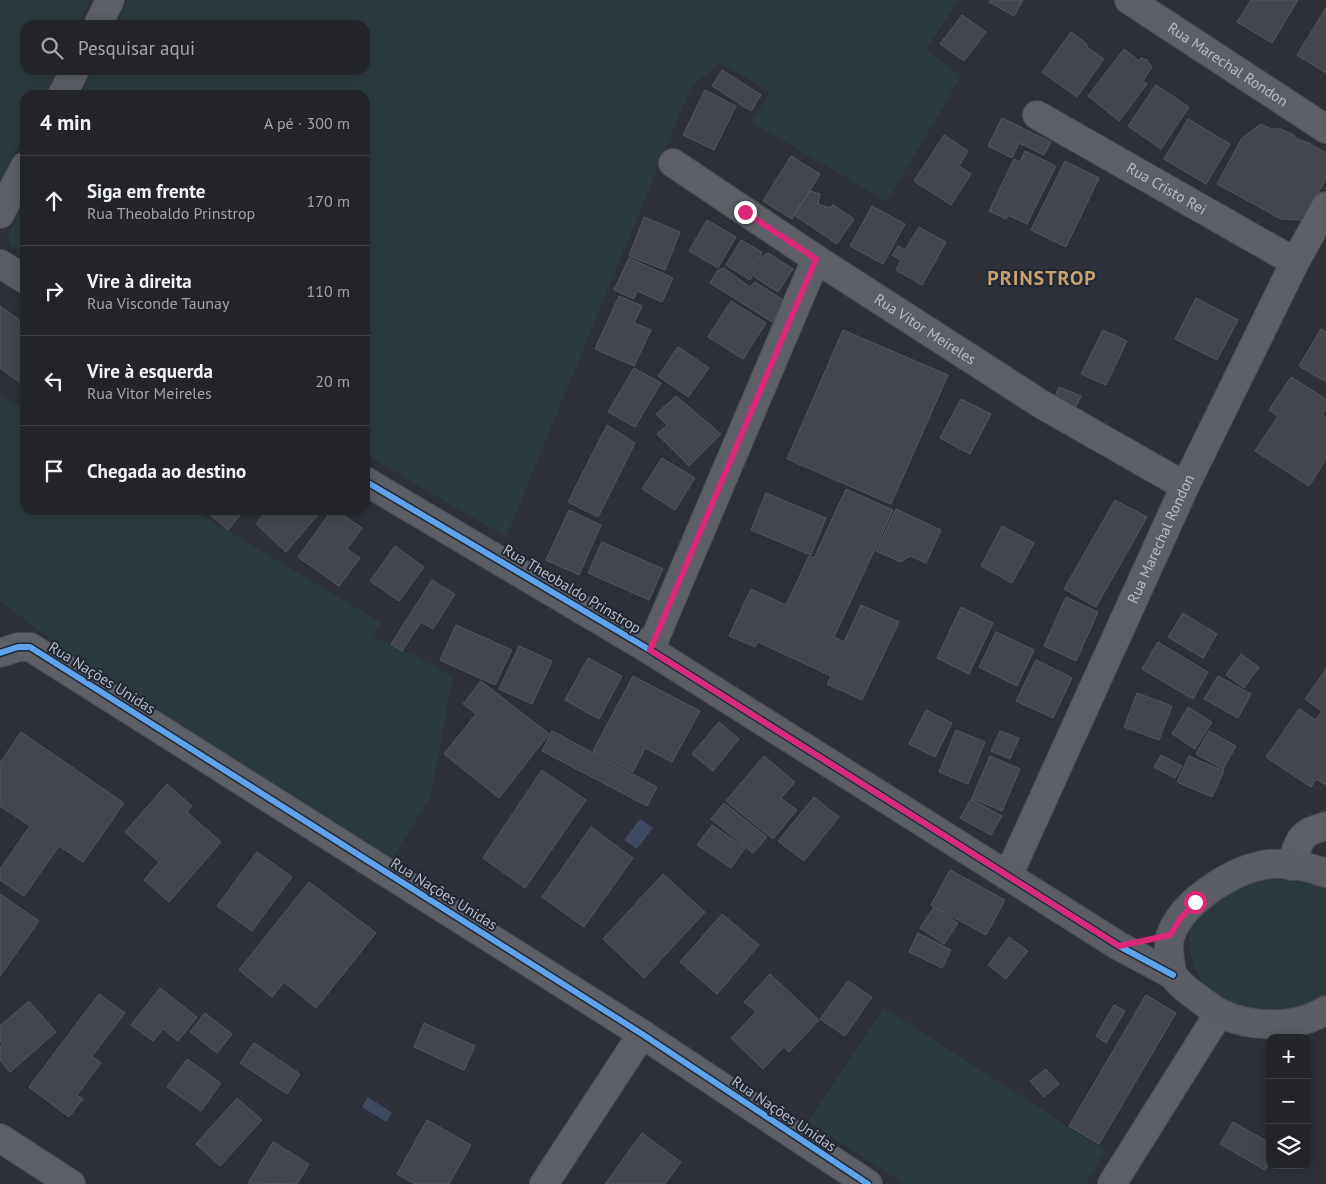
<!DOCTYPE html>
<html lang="pt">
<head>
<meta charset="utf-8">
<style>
  body { margin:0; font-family:"PT Sans",sans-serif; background:#2e3036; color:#f1f3f6 }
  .controls { position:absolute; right:15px; bottom:15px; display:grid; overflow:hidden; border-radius:10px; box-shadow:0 2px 12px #0003 }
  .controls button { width:45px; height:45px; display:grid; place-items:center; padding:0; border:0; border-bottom:1px solid #3f4147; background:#22242a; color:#f1f3f6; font:25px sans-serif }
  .stop { position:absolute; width:15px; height:15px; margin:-11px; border:4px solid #db2777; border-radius:50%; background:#fff }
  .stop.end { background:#db2777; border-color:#fff; box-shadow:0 1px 5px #0008 }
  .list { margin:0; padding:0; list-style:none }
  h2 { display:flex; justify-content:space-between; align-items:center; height:65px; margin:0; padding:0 20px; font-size:21px }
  h2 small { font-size:16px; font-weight:400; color:#a2a4a8 }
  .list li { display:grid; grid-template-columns:32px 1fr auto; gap:15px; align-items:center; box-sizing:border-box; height:90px; padding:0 20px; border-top:1px solid #3f4147 }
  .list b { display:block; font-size:19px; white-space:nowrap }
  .list p { margin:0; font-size:16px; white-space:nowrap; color:#a2a4a8 }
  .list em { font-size:16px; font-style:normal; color:#a2a4a8 }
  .icon { flex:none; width:28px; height:28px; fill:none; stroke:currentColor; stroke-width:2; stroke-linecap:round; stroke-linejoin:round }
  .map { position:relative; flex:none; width:1326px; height:1184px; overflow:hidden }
  .search { position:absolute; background:#22242a; box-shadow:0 2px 12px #0003; left:20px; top:20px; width:350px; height:55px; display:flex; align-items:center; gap:12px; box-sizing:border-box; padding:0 18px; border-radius:15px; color:#a2a4a8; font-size:19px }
  .panel { position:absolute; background:#22242a; box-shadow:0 2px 12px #0003; left:20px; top:90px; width:350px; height:425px; border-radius:15px }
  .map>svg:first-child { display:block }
  .green { fill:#2b3a3e }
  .water { fill:#3f4961 }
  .building { fill:#43464d; stroke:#55585f }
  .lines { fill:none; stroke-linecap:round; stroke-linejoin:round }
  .street-casing { stroke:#494b51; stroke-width:30 }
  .secondary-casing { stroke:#4a4d55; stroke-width:30 }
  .street { stroke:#5c5f66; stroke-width:28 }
  .secondary { stroke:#5a5d64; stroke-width:28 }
  .cycleway-casing { stroke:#202632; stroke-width:9 }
  .cycleway { stroke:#60a3ed; stroke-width:6 }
  .route { stroke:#db2777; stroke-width:6 }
  .labels { text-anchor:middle; stroke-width:4; stroke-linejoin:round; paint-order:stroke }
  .street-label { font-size:15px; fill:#b8bcc8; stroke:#202632 }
  .district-label { font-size:20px; font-weight:bold; letter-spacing:1px; fill:#c9a171; stroke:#202632 }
</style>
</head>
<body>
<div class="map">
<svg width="1326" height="1184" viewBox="0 0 1326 1184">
  <rect width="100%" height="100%" fill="#2d3038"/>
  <path class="green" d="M0,0H90L78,25H25V70H57L45,95H25V134L0,181Z
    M128,0H958L926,50L961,76L887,202L752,122L770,92L720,62L691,87L506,537L365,454V95H80L93,70H365V25H116Z
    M25,202V254L10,245L9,234Z
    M0,395L25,410V510H193L382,623L372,637C400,647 426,663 453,676L431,795L392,859L79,661L0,601Z
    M1275,874L1326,885V997L1297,1009L1269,1014L1243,1008L1219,997L1202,981L1193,963L1189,950L1190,927L1218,893Z
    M884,1008L1105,1150L1086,1184H905L808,1122Z"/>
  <path class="water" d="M640,819L653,828L637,849L624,840Z
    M368,1097L392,1113L386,1122L362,1107Z"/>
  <path class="building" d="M990,0H1023L1014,16L989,2Z
    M1251,0H1298L1272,43L1237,22Z
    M1326,8V73L1297,55Z
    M962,15L986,32L964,61L940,44Z
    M1071,32L1086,43L1087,47L1104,59L1077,97L1042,72Z
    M1124,49L1139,61L1141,58L1147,60L1152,67L1143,81L1147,84L1119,121L1088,96Z
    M722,70L761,95L751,111L712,86Z
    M1156,85L1189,107L1161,149L1128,126Z
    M705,90L736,106L714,150L683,135Z
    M1002,118L1051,142L1044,155L1019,143L1012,158L988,146Z
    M1188,119L1230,144L1206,184L1164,159Z
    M1261,124L1271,129H1281L1294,135L1297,139L1309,143L1326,153V179L1303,220L1281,219L1217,184L1242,138Z
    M944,135L968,151L959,166L971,174L951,205L914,181Z
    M1025,151L1056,166L1027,224L1008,215L1006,219L989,211L1014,159L1020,162Z
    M791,156L820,174L792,219L763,201Z
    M1065,161L1099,178L1066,247L1031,230Z
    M810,191L820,194L818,204L830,208L833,205L854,219L837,244L794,215Z
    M872,206L905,224L883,264L850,246Z
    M644,217L680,232L665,270L629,256Z
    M707,220L736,237L718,268L689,251Z
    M919,227L946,242L922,285L896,270L901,260L892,255L898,246L905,250Z
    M741,240L762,252L759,258L768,253L793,269L778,292L756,278L754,274L750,280L726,265Z
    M629,258L673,278L662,302L637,291L634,299L614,290Z
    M724,268L750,287L755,282L785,301L772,322L710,283L717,271Z
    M619,296L642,306L634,323L651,330L634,366L595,349Z
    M1196,298L1238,320L1217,360L1175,339Z
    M731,301L766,323L743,359L708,337Z
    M0,306L25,324V386L0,368Z
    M1321,329L1326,332V382L1299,366Z
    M843,330L948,375L891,504L787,459Z
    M1103,330L1127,341L1106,385L1081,374Z
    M678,347L709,368L688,397L658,376Z
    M634,368L661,383L635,427L608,412Z
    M1291,377L1326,399V408L1322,415L1326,418V459L1309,486L1255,451L1278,416L1269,410Z
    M1059,387L1081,396L1073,413L1052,403Z
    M676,396L721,434L689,466L657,434L667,425L656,414Z
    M961,399L991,414L970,454L940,438Z
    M607,425L635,443L598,517L568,502Z
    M662,458L695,478L675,510L642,489Z
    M846,489L893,510L834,637L844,642L861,605L899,622L862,700L827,684L831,676L758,642L755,647L729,636L751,589L786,605L809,556L814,558Z
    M766,493L826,518L811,555L751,530Z
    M1115,500L1147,517L1096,607L1064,589Z
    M896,509L941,530L926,563L910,556L901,562L876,551Z
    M204,510H244L228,530Z
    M267,510L278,511L322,510L286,552L256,524Z
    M332,510H336L362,528L347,549L360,558L339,586L298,557Z
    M569,510L601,525L579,575L546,560Z
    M1002,526L1034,543L1012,583L981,566Z
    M602,542L663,569L649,600L588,573Z
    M395,546L424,567L399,601L370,581Z
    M432,580L455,594L433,629L421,622L402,651L391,644Z
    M1066,597L1098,612L1076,661L1044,646Z
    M961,607L993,623L969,674L937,658Z
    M1183,613L1217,634L1203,658L1168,637Z
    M456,625L512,650L495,685L440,660Z
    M996,632L1034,650L1017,686L979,667Z
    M1158,642L1208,672L1193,699L1142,669Z
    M519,646L552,661L532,704L499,689Z
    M1241,654L1259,667L1244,688L1226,675Z
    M588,658L622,676L599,719L565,700Z
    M1036,660L1072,678L1053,718L1016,701Z
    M1326,669V785L1316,779L1311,787L1266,757L1299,709L1316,720L1322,711L1305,699Z
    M633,676L700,711L672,762L645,748L633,772L593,751Z
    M1218,676L1251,694L1238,718L1204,699Z
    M481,681L549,734L499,798L444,754L476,714L463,704Z
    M1137,693L1172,706L1159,740L1124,727Z
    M1188,707L1212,722L1195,749L1172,734Z
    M926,710L952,723L935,757L909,744Z
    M719,722L739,739L713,771L692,754Z
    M956,730L985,742L968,784L939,772Z
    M552,731L657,787L647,806L542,751Z
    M1000,731L1019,738L1010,759L991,751Z
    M1209,731L1236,746L1223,769L1196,754Z
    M21,732L124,803L83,862L59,846L24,896L0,880V869L30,826L0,806V763Z
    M1161,755L1182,766L1175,778L1154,767Z
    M764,756L795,782L781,798L797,810L773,839L726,801Z
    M990,756L1020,769L1002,811L972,798Z
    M1189,756L1224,771L1212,797L1177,782Z
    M542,770L586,800L525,888L483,858Z
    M167,784L192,806L187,812L221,842L169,902L144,880L159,862L125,832Z
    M814,797L839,817L804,861L778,841Z
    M971,799L1002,816L991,835L960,818Z
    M724,803L767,837L753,853L711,819Z
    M712,825L745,848L731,868L697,845Z
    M591,827L633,858L584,927L542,897Z
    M257,852L292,877L252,931L217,906Z
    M950,870L1005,900L986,935L931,905Z
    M663,874L705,912L644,978L603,939Z
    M309,882L376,933L316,1008L284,982L272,997L239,970Z
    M0,894L39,921L0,976Z
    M934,907L958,923L944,944L920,928Z
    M722,914L759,945L717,994L680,962Z
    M918,933L951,950L942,968L909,952Z
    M1009,937L1028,951L1006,979L988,965Z
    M770,974L819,1020L789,1052L784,1047L763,1069L731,1038L756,1012L744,1002Z
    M848,981L872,997L845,1036L820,1019Z
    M160,988L197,1017L178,1041L163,1029L153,1041L131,1025Z
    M99,994L125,1013L92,1056L101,1063L77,1095L83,1099L69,1117L29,1087Z
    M1146,995L1176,1013L1099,1144L1069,1126Z
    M29,1001L56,1032L10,1072L0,1060V1046L3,1044L0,1041V1026Z
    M1114,1005L1125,1011L1106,1043L1096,1036Z
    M205,1013L232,1034L217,1053L190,1032Z
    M424,1023L475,1046L464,1070L414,1047Z
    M254,1043L300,1074L287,1094L240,1063Z
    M187,1059L221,1083L201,1111L167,1087Z
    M1046,1069L1059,1084L1044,1097L1030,1081Z
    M237,1098L262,1120L220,1166L196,1144Z
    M427,1120L471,1145L449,1184H415L397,1174Z
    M1233,1122L1270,1143V1162L1265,1170L1220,1144Z
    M642,1133L681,1162L665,1184H605Z
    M273,1142L309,1164L297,1184L248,1183Z"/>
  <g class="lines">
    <g class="street-casing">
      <g id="street">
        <path id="s1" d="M1129,0L1326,129"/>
        <path d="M98,25L110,0"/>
        <path d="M62,95L75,70"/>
        <path id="s2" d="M1037,115L1295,262"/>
        <path id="s3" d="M673,163L816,259L1041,404L1185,486"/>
        <path d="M0,214L25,166"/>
        <path d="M650,650L816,259"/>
        <path d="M0,653L18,647H30L642,1034L868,1184"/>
        <path d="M1291,866C1300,840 1298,833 1326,826"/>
        <path id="s4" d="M1008,876L1185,486L1295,262L1326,206"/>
        <path d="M0,1138L71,1184"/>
        <path d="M544,1184L642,1034"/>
        <path d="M1112,1184L1219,1013"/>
      </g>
    </g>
    <g class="secondary-casing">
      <path id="secondary" d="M0,264L25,279
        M365,481L650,650L1119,946L1173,975
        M1326,873C1309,867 1288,863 1270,864C1235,868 1184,900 1171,934C1168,941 1169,953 1170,960C1171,965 1171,971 1173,975C1179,985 1190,992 1198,998C1205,1003 1213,1010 1220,1013C1250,1028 1298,1029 1326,1010"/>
    </g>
    <use href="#street" class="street"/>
    <use href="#secondary" class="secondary"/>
    <g class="cycleway-casing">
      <path id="cycleway" d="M365,481L650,650L1119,946L1173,975
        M0,653L18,647H30L642,1034L868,1184"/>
    </g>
    <use href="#cycleway" class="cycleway"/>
  </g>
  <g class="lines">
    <path class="route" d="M745,212L816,259L650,650L1119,946L1170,935L1180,919L1195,902"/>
  </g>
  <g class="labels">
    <g class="street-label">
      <text dy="5" stroke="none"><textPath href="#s1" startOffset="118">Rua Marechal Rondon</textPath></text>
      <text dy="5" stroke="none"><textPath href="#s2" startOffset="149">Rua Cristo Rei</textPath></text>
      <text dy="5" stroke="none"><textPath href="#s3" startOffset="302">Rua Vitor Meireles</textPath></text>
      <text dy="5" stroke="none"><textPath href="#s4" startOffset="370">Rua Marechal Rondon</textPath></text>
      <text transform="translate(572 589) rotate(31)" y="5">Rua Theobaldo Prinstrop</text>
      <text transform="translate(102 678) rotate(32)" y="5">Rua Nações Unidas</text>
      <text transform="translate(444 894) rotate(32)" y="5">Rua Nações Unidas</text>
      <text transform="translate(784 1114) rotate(34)" y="5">Rua Nações Unidas</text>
    </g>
    <g class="district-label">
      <text x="1042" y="285">PRINSTROP</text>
    </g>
  </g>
</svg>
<div class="controls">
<button>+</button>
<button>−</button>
<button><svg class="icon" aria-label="layers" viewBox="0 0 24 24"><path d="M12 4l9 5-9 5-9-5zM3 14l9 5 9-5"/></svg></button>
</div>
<div class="stop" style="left:1195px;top:902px"></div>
<div class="stop end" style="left:745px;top:212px"></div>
<div class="search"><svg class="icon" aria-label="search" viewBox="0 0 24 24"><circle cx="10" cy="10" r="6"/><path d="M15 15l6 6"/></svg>Pesquisar aqui</div>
<section class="panel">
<h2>4 min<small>A pé · 300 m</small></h2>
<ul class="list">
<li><svg class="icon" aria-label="ahead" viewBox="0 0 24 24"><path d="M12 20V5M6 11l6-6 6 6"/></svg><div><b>Siga em frente</b><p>Rua Theobaldo Prinstrop</p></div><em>170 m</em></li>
<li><svg class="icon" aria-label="right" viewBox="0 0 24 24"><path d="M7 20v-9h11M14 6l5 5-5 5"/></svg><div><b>Vire à direita</b><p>Rua Visconde Taunay</p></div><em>110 m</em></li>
<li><svg class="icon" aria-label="left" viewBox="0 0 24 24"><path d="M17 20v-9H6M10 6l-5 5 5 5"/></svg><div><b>Vire à esquerda</b><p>Rua Vitor Meireles</p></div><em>20 m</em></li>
<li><svg class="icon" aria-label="arrive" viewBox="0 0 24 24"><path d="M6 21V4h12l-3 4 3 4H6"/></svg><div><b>Chegada ao destino</b></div></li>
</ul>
</section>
</div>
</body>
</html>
